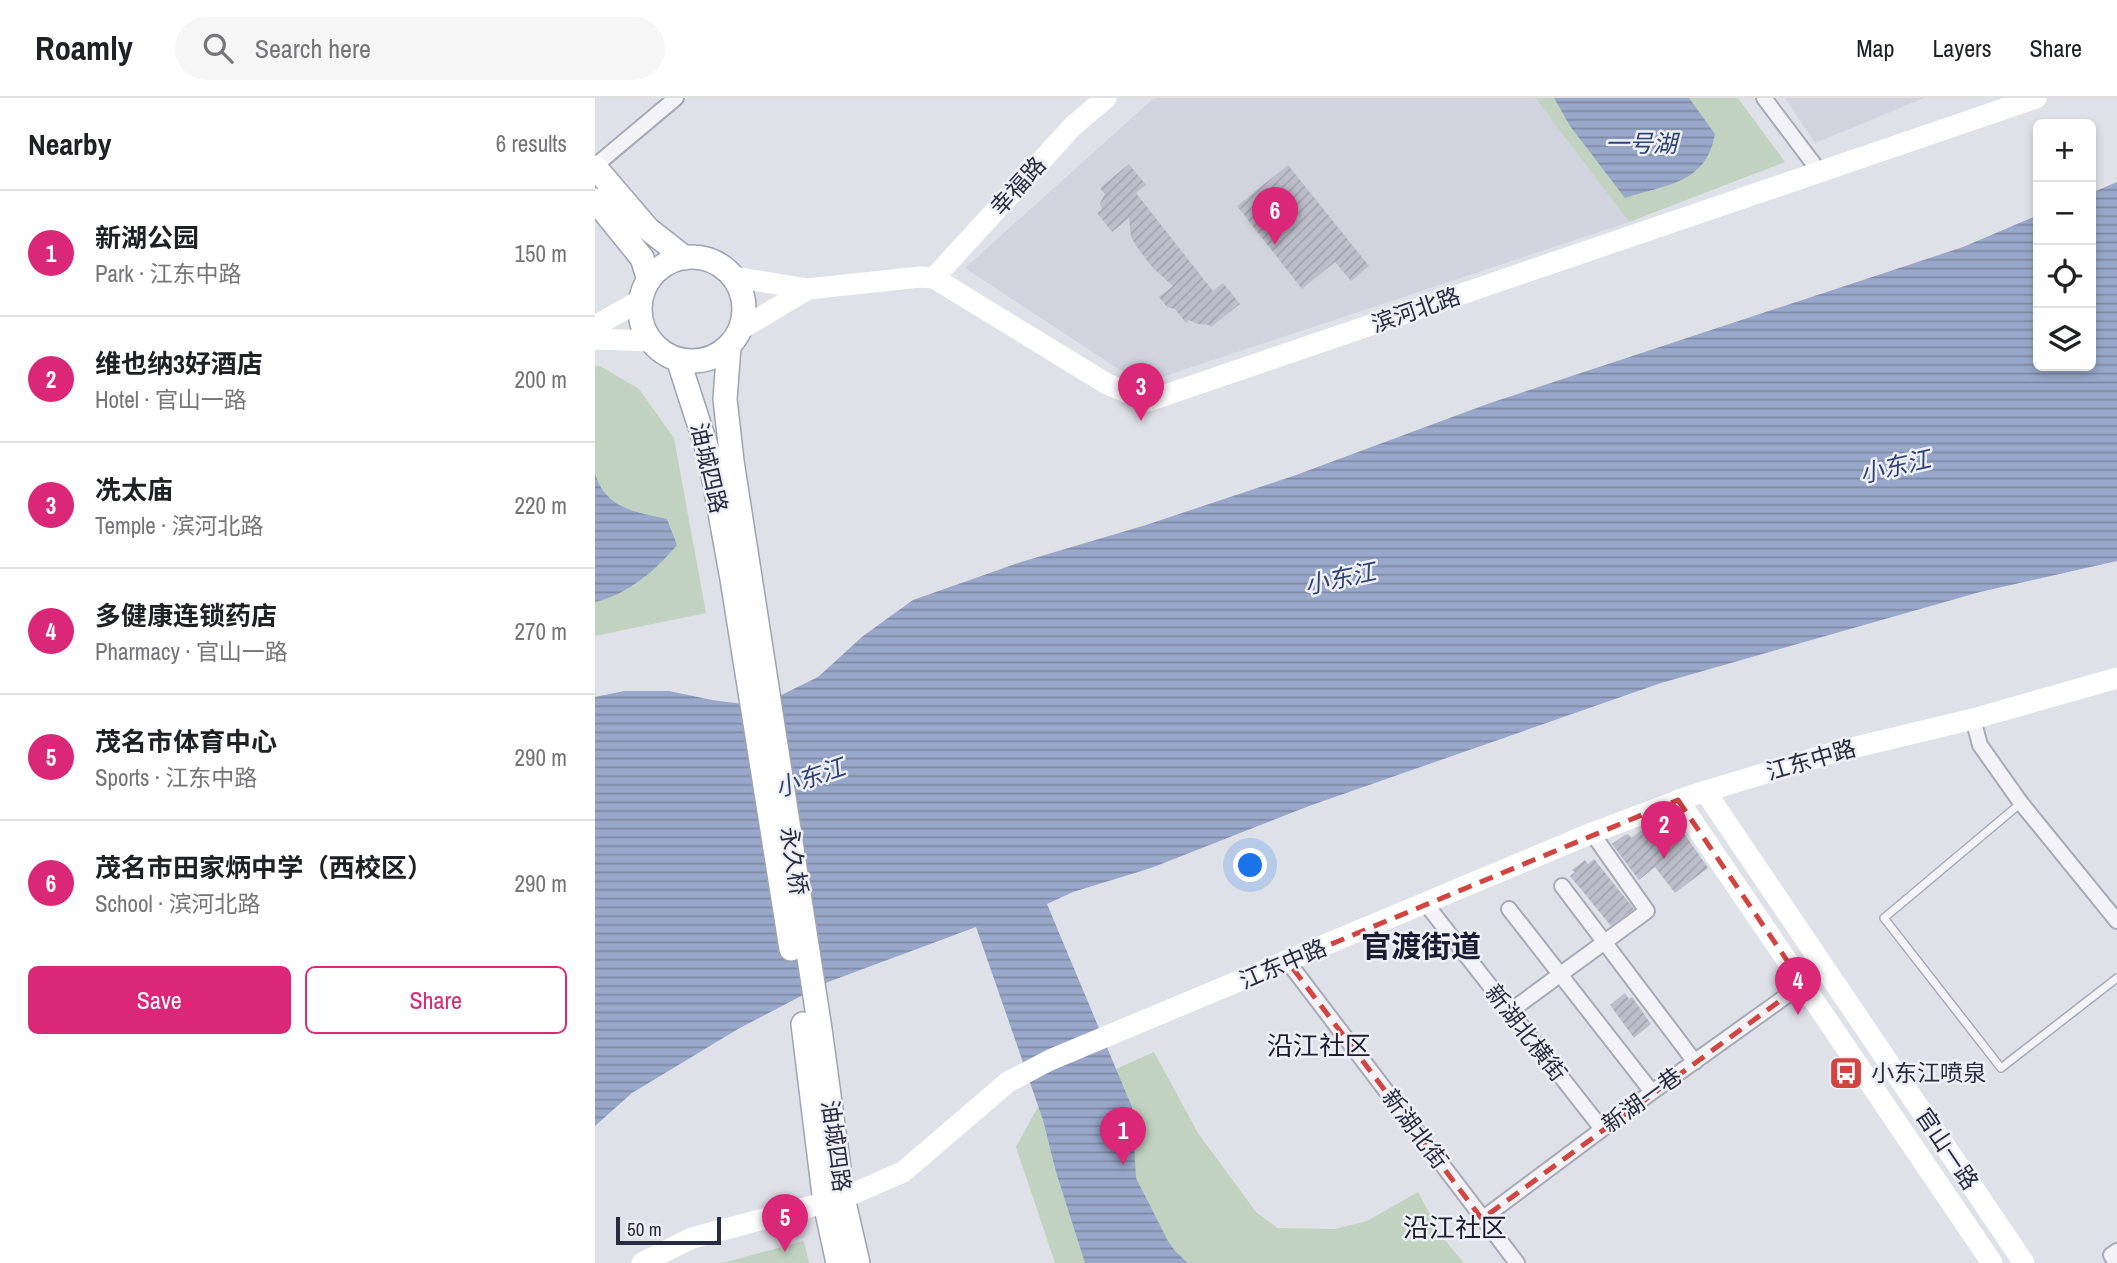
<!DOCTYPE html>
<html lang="en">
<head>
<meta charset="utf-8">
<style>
  body { margin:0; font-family:"Archivo Narrow","Noto Sans SC",sans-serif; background:#f6f6f6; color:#202124 }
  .controls { position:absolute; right:21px; top:21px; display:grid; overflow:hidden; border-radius:10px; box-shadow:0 4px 10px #0003 }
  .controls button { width:63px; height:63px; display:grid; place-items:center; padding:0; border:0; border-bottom:2px solid #e0e0e0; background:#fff; color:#202124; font:35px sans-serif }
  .scale { position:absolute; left:21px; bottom:18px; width:105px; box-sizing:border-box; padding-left:7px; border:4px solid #272c40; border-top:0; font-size:19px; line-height:24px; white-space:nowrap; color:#272c40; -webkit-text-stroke:5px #eef0f6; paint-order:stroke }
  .you { position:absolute; left:656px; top:768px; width:24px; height:24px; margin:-18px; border:5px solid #fff; border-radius:50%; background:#1a73e8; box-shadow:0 0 0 10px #1a73e833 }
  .badge { display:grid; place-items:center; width:46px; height:46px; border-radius:50%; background:#db2777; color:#fff; font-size:23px; font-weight:700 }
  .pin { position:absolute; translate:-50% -58px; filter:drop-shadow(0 2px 4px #0008) }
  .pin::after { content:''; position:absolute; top:37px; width:24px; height:21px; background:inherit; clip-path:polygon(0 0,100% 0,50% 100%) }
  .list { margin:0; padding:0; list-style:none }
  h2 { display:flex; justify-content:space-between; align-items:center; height:91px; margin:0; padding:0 28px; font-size:30px }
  h2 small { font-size:23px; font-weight:400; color:#757577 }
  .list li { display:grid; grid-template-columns:46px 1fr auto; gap:21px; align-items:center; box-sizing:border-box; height:126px; padding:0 28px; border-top:2px solid #e0e0e0 }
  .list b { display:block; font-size:26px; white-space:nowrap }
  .list p { margin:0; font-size:23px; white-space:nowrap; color:#757577 }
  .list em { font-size:23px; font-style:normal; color:#757577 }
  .actions { display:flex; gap:14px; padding:21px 28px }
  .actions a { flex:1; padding:16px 0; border:2px solid #db2777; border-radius:10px; text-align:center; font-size:24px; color:#db2777 }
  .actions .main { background:#db2777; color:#fff }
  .icon { flex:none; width:38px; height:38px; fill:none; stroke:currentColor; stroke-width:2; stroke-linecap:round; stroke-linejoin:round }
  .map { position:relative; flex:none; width:1522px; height:1165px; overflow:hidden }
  header { display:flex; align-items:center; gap:42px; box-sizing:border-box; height:98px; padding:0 35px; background:#fff; border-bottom:2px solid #e0e0e0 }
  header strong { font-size:33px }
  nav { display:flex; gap:38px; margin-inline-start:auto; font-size:24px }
  .search { width:490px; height:63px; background:#f6f6f6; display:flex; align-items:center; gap:18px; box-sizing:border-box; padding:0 24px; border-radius:38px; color:#757577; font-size:26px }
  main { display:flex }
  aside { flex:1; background:#fff }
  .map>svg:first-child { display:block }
  .built { fill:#d1d3de }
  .green { fill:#c1d3c0 }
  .water { fill:url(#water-rules) }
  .building { fill:url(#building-hatch) }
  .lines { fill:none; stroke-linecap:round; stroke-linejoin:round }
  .lane-casing { stroke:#a8abb6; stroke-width:10 }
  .street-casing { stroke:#a8abb6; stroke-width:18 }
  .primary-casing { stroke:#9ea3b4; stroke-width:26 }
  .lane { stroke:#f2f2f7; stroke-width:7 }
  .street { stroke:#f2f2f7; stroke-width:14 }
  .secondary { stroke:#fff; stroke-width:21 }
  .primary { stroke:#fff; stroke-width:23 }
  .marked { fill:none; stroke:#d14440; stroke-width:5; stroke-dasharray:14 9; stroke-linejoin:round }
  .labels { text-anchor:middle; stroke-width:5; stroke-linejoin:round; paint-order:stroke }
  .street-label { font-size:23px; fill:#272c40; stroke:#eef0f6 }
  .poi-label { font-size:23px; fill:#272c40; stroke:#eef0f6; text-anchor:start }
  .water-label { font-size:24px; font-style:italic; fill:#304375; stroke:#eef0f6 }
  .quarter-label { font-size:26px; fill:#1a1d31; stroke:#eef0f6 }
  .district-label { font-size:30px; font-weight:bold; fill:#1a1d31; stroke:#eef0f6 }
</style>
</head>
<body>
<header>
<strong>Roamly</strong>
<div class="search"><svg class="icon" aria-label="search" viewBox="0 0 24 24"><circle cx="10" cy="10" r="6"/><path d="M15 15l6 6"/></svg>Search here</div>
<nav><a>Map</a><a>Layers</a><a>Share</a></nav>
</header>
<main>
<aside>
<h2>Nearby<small>6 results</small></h2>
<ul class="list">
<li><span class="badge">1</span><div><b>新湖公园</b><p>Park · 江东中路</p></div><em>150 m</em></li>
<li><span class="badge">2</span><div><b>维也纳3好酒店</b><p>Hotel · 官山一路</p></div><em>200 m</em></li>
<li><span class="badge">3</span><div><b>冼太庙</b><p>Temple · 滨河北路</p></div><em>220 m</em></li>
<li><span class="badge">4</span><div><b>多健康连锁药店</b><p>Pharmacy · 官山一路</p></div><em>270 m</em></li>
<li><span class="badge">5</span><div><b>茂名市体育中心</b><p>Sports · 江东中路</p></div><em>290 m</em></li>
<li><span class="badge">6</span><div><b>茂名市田家炳中学（西校区）</b><p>School · 滨河北路</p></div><em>290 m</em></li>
</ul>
<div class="actions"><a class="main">Save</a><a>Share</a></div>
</aside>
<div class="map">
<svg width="1522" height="1165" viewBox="0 0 1522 1165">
  <defs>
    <pattern id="water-rules" width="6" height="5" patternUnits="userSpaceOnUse" patternTransform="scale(1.75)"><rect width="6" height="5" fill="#99a8ca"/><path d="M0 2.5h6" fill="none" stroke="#7d89a5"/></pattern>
    <pattern id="building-hatch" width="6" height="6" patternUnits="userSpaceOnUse" patternTransform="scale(1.75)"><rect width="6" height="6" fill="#bcbfcb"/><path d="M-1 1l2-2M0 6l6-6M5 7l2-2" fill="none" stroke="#a2a4af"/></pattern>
  </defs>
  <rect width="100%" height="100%" fill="#dfe1e9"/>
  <path class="built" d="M559,0H940L1034,124L546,286L370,170Z
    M1190,0H1329L1220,45Z"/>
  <path class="green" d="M940,0H1143L1190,64L1034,124Z
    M0,268H5L44,291L79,340L111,515L0,538Z
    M559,954L603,1035L661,1114L683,1130L740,1131L772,1123L823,1094L848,1140L869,1165H460L421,1049L445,1005Z
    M209,1143L214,1165H127Z"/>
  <path class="water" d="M959,0H1094L1120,36C1111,86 1072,86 1030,100L975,28Z
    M1522,84V463L1385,494L1066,585L714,708L556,770L478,794L452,806L537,1009L541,1080L573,1143L580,1153L593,1165H490L461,1074L448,1022L381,829L233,884L143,931L37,995L0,1028V599L29,593H74L117,602L164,608L223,579L268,538L318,502L426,464L551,427L701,377L895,305L1368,149L1443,117V268H1496V95Z
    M0,375C10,411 41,414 72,421L82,447C61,472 32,497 0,504Z"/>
  <path class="building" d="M534,66L551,87L541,95L618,193L628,185L645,206L616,229L614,227L603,226L594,222L591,225L580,211L572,209L564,199L578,188L557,169L542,149L536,139L534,120L517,134L502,115L507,111L505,105L510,96L505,90Z
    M693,67L774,168L756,183L740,164L707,191L642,108Z
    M1078,719L1113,770L1080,795L1060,769L1044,782L1017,746L1030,737L1033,736L1036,740L1051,729L1069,722L1070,724Z
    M999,761L1039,811L1016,828L975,778L980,774L977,772L990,762L993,766Z
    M1030,895L1034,901L1037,899L1056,926L1039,940L1015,907Z"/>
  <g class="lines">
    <g class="lane-casing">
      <path id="lane" d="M1426,705L1289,820L1406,970L1522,880"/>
    </g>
    <g class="street-casing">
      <path id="street" d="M1169,0L1224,73
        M0,68L81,0
        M1378,621L1385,647L1426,705L1522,823
        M967,788L1100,964
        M831,806L1007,1031
        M914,811L1057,994
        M693,864L922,1165
        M914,914L1052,813L997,735
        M887,1121L1057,994L1208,886
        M1521,1165L1516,1157L1522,1153"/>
    </g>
    <g class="primary-casing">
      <path id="primary" d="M0,69L53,131L90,160
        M0,102L47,160L54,182
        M45 211a52 52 0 1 1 104 0a52 52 0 1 1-104 0Z
        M134,249L130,301L137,363L225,931L248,1100L263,1165
        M83,261L115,360L137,481L196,851
        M208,926L230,1105L243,1165"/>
    </g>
    <use href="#lane" class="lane"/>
    <use href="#street" class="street"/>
    <path class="secondary" d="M138,179L213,191L325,179L339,180L512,286L553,303L1441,0
      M339,180L478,28L511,0
      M0,228L46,202
      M146,231L213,191
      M0,241L57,243
      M1110,693L1429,1165
      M1083,702L1397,1165
      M47,1165L97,1140L248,1100L308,1074L413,984L455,962L997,735L1098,697L1240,654L1378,621L1522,580"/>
    <use href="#primary" class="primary"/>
  </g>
  <path class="marked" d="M1083,702L1208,886L887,1121L693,864Z"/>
  <defs>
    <g id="bus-square" transform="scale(1.75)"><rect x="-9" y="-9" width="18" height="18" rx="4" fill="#d14440" stroke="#eef0f6"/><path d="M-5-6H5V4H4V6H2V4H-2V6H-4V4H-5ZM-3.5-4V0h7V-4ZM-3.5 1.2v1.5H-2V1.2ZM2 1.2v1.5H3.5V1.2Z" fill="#fff"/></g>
  </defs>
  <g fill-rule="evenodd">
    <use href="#bus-square" x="1251" y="975"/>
  </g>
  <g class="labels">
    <g class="street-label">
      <text transform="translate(423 88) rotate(-48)" y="8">幸福路</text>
      <text transform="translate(821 212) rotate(-19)" y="8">滨河北路</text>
      <text transform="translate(114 370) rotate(77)" y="8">油城四路</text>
      <text transform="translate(1216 662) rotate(-16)" y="8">江东中路</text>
      <text transform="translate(199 763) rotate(81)" y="8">永久桥</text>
      <text transform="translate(688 866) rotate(-23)" y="8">江东中路</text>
      <text transform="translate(931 935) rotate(52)" y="8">新湖北横街</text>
      <text transform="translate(1047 1002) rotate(-36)" y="8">新湖一巷</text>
      <text transform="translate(820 1031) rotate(53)" y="8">新湖北街</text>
      <text transform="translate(241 1048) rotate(82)" y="8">油城四路</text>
      <text transform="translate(1352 1051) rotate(56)" y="8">官山一路</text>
    </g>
    <g class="poi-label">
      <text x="1276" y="983">小东江喷泉</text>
    </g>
    <g class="water-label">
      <text x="1046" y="54">一号湖</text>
      <text transform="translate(1300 369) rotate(-13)" y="8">小东江</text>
      <text transform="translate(745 481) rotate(-12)" y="8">小东江</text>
      <text transform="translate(215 680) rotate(-19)" y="8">小东江</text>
    </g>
    <g class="quarter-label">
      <text x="724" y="957">沿江社区</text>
      <text x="860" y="1139">沿江社区</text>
    </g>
    <g class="district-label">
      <text x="826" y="859">官渡街道</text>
    </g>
  </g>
</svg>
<div class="controls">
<button>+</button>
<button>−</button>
<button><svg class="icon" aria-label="locate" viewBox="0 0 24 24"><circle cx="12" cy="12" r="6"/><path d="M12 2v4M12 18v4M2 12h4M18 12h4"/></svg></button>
<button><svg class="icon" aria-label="layers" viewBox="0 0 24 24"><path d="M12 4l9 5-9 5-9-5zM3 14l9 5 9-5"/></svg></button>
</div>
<div class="scale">50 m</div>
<div class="you"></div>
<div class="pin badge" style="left:528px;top:1067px">1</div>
<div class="pin badge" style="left:1069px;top:761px">2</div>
<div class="pin badge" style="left:546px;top:323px">3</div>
<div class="pin badge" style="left:1203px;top:917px">4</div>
<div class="pin badge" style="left:190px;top:1154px">5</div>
<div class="pin badge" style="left:680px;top:147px">6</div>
</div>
</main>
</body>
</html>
